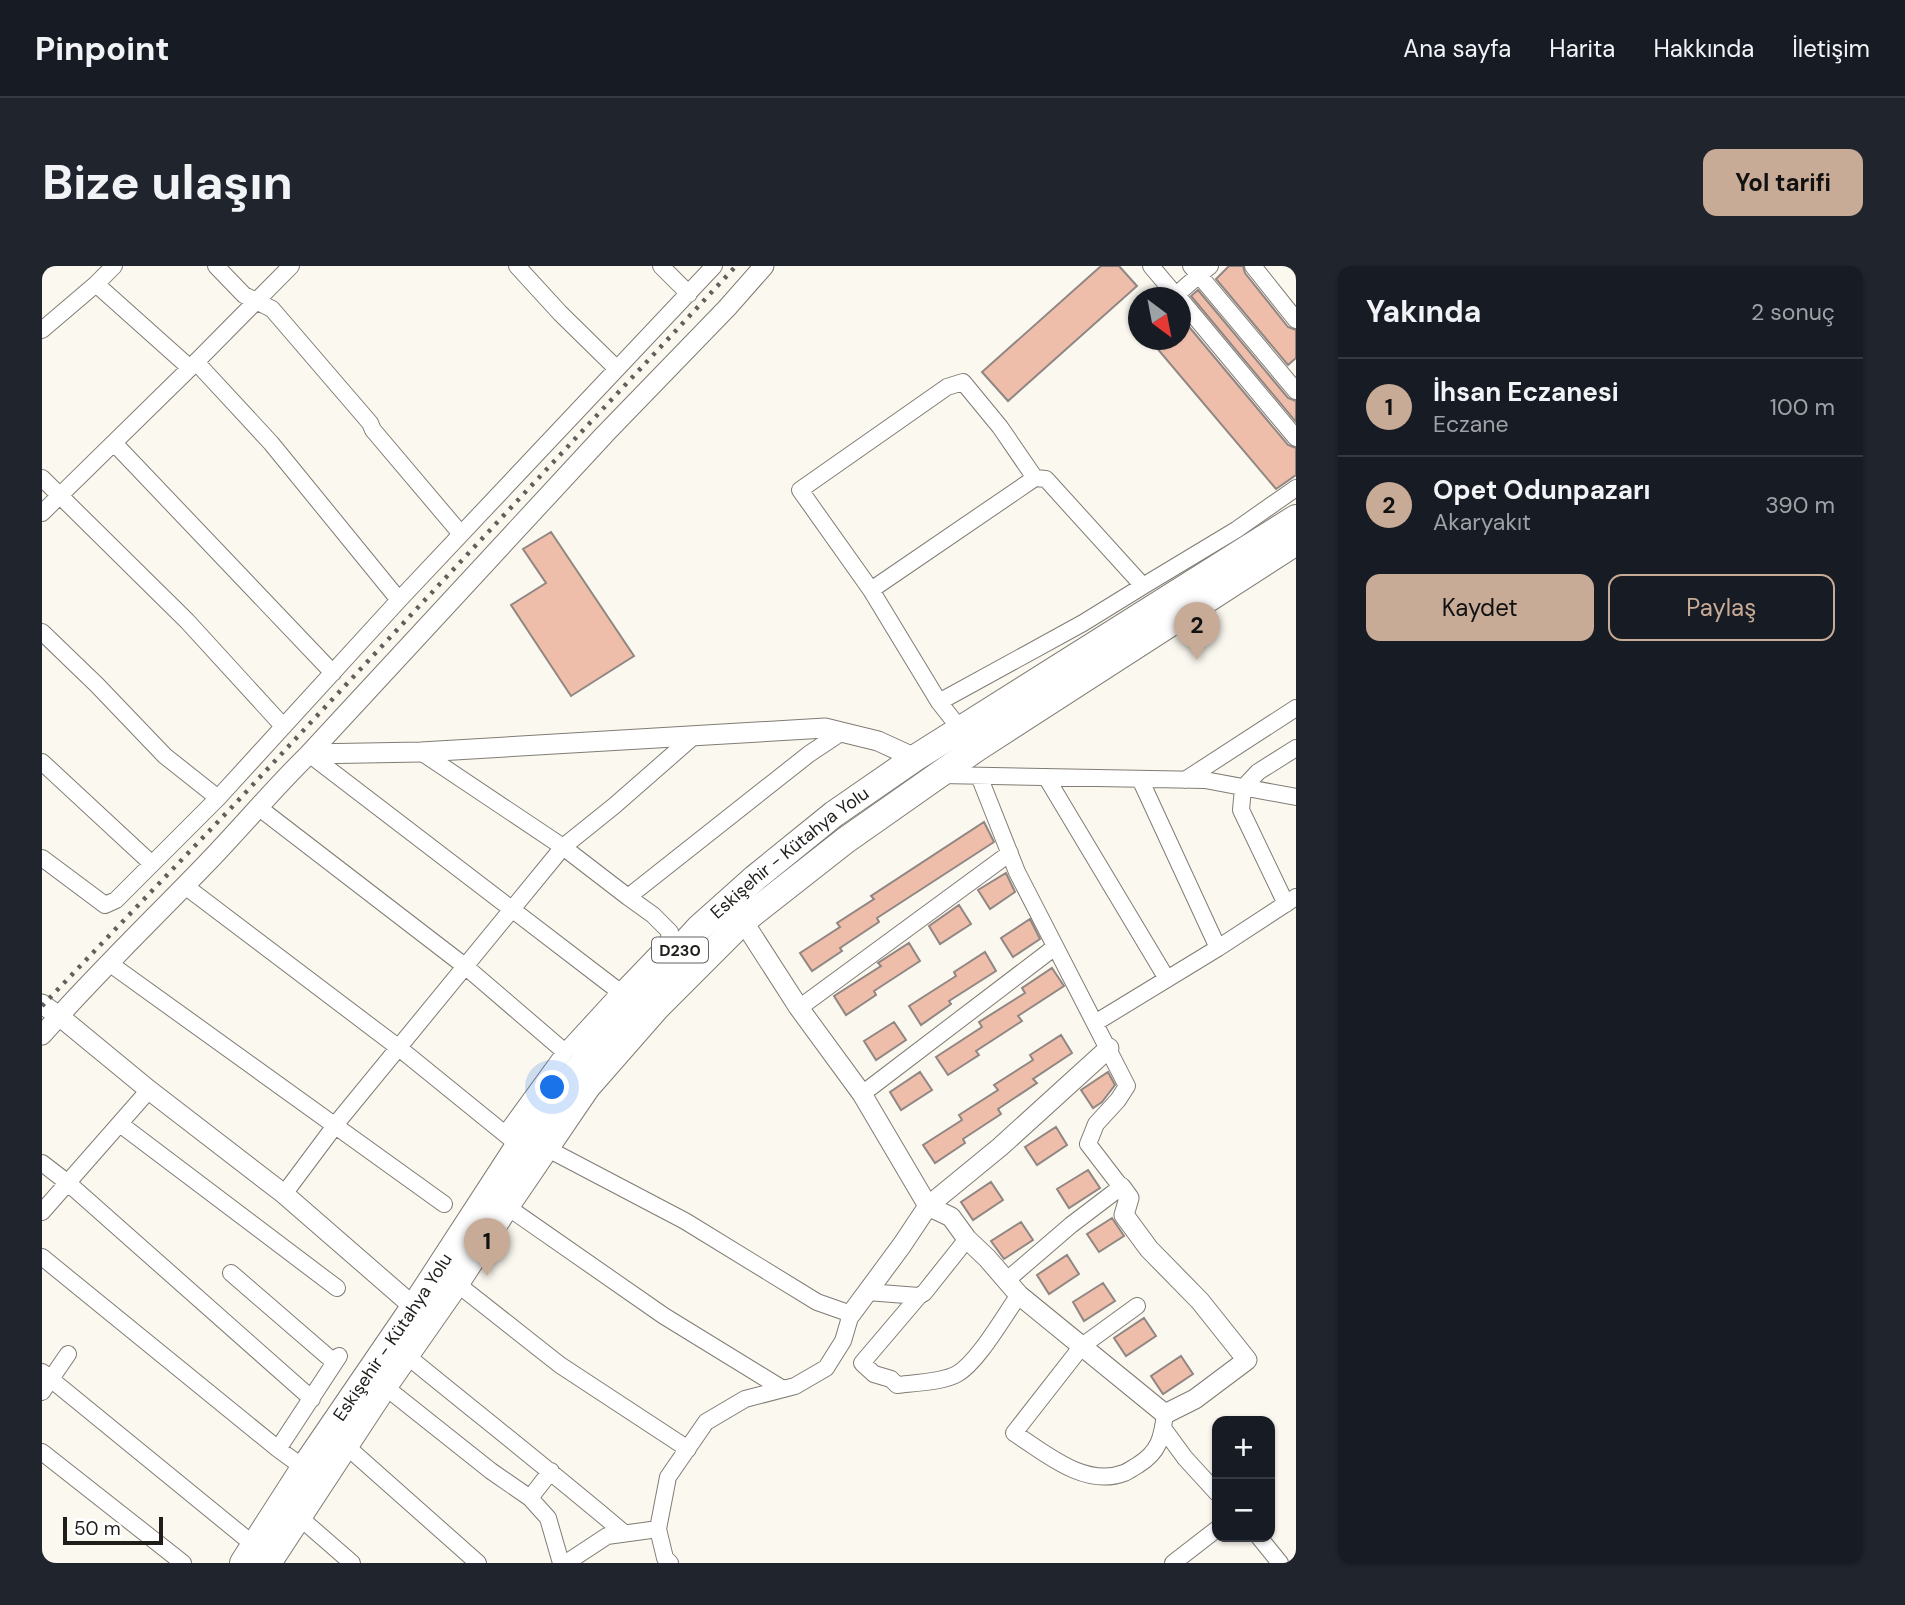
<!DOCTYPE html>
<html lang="tr">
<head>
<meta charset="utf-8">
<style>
  body { margin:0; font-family:"DM Sans",sans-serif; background:#20242c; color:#f1f3f6 }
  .controls { position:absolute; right:21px; bottom:21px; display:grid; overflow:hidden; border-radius:14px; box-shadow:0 2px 5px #0004 }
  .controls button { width:63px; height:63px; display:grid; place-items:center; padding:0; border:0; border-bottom:2px solid #363941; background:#171b24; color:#f1f3f6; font:35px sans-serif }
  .compass { position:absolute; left:1086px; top:21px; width:63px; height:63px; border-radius:50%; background:#171b24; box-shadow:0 2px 5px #0004; rotate:148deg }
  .scale { position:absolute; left:21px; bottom:18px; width:100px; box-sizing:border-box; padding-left:7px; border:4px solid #1f1e1b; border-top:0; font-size:19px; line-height:24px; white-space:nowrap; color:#1f1e1b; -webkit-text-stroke:5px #fff; paint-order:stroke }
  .you { position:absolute; left:511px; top:822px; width:24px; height:24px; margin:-18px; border:5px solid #fff; border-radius:50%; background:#1a73e8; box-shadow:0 0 0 10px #1a73e833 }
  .badge { display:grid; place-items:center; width:46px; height:46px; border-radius:50%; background:#c8ab97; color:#111; font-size:23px; font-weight:700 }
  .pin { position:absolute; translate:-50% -58px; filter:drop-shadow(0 2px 4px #0008) }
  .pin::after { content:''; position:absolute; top:37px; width:24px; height:21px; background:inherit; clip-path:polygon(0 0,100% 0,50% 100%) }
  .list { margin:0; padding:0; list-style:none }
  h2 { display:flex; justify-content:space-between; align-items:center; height:91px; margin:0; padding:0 28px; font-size:30px }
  h2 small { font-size:23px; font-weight:400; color:#9ea1a6 }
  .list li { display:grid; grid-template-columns:46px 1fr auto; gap:21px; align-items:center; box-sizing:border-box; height:98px; padding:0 28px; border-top:2px solid #363941 }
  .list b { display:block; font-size:26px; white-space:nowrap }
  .list p { margin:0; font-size:23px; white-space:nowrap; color:#9ea1a6 }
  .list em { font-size:23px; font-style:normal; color:#9ea1a6 }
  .actions { display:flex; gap:14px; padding:21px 28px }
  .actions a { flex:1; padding:16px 0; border:2px solid #c8ab97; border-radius:14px; text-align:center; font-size:24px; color:#c8ab97 }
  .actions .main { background:#c8ab97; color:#111 }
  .map { position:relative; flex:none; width:1254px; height:1297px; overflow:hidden; border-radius:14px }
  header { display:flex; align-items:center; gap:42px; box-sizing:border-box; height:98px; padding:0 35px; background:#171b24; border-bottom:2px solid #363941 }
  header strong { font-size:33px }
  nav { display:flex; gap:38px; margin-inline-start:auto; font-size:24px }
  .intro { display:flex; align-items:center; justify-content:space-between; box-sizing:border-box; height:168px; padding:0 42px }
  h1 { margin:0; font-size:49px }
  .button { padding:18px 32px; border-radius:14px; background:#c8ab97; color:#111; font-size:24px; font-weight:700 }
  main { display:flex; gap:42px; padding:0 42px }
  aside { flex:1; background:#171b24; border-radius:14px; box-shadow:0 2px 5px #0004 }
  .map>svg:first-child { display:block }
  .building { fill:#efbeab; stroke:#908683; stroke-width:2 }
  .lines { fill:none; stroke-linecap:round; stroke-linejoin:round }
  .minor-casing { stroke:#807c75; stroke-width:18 }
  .tertiary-casing { stroke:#807c75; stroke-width:21 }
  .trunk-casing { stroke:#807c75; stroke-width:28 }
  .minor { stroke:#fff; stroke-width:16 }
  .tertiary { stroke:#fff; stroke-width:19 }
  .trunk { stroke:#fff; stroke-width:26 }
  .rail { stroke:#605f5a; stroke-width:4.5; stroke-dasharray:3.5 7; stroke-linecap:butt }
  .labels { text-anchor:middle; stroke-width:5; stroke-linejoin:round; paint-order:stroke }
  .shield { fill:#fff; stroke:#62625f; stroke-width:2 }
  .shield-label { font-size:16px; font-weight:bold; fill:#1f1e1b }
  .street-label { font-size:18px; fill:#1f1e1b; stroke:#fff }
</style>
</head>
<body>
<header>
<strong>Pinpoint</strong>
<nav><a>Ana sayfa</a><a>Harita</a><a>Hakkında</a><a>İletişim</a></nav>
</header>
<div class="intro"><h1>Bize ulaşın</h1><a class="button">Yol tarifi</a></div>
<main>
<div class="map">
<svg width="1254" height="1297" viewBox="0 0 1254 1297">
  <rect width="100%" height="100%" fill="#fbf8ef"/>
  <path class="building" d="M1059,0H1077L1095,20L966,135L940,106Z
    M1187,0H1201L1203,7L1246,61L1254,64V92L1246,99L1174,13Z
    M1156,24L1246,132L1254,135V156L1149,30Z
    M1138,50L1246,179L1254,182V209L1234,223L1108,74H1138Z
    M509,266L592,390L529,430L469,339L504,317L481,283Z
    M942,556L952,576L835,652L837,656L798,682L800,685L770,705L758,687L798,661L795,657L832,633L829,630Z
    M964,607L973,626L948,643L936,624Z
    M917,639L929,658L898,678L887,660Z
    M988,653L998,673L971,691L959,672Z
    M867,677L878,695L832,725L834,729L804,749L792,730L839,700L836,697Z
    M943,686L954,705L907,735L909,738L879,759L867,740L914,710L912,706Z
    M1010,702L1022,720L976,750L980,755L934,785L937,789L906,809L894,791L940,761L937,756L983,727L980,722Z
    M852,756L864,774L834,794L822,775Z
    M1019,769L1030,787L991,813L995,817L956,843L959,848L921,873L923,877L893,897L881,879L920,854L917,849L956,824L952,819L991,794L988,789Z
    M878,806L890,824L859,844L848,826Z
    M1066,806L1073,819L1060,836L1051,842L1039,824Z
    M1014,861L1025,879L995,899L983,881Z
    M1046,904L1058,922L1027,942L1015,923Z
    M949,916L961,934L931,954L919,936Z
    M1070,952L1082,970L1057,986L1045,968Z
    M979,956L991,974L962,993L949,975Z
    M1025,989L1037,1008L1007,1028L995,1009Z
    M1061,1017L1073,1035L1042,1055L1031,1036Z
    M1102,1052L1114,1070L1084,1090L1072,1072Z
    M1139,1090L1151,1108L1121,1128L1109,1110Z"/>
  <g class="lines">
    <g class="minor-casing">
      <path id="minor" d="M72,0L54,18L148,102
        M174,0L202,29L230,43L328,157L331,164L419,268
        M475,0L518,47L574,102
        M619,0L647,28
        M1109,0L1136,32
        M1149,0L1157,9L1168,0
        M1211,0L1254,54
        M1134,29L1157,9L1254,125
        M1139,34L1254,172
        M0,64L54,18
        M154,96L229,177L357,334
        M72,177L291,407
        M0,212L145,355L241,460
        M0,247L148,102L249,0
        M829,324L993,212L1004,213L1101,320L1194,264L1254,222
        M0,366L55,419L123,490L176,532
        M897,436L1041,357L1101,320
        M919,464L897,436L829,324L758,224L905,121L921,116L958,161L993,212
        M379,486L521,581L586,631L767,488L800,466
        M267,488L578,726
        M0,496L110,598
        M899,509L1163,514L1254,531
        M937,510L975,606L1085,820L1076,834L1054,858L1046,878L1079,921L1029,959L965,1014
        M1004,511L1125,713
        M1098,513L1176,682
        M1143,514L1254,442
        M216,541L424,701L523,786
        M0,592L63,639L74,634L176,532L357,334L672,0
        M143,620L357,782L468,872
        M1244,638L1199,544L1201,522L1216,506L1254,482
        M67,697L402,938
        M757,742L968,587
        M1053,757L1176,682L1254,631
        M820,828L1013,681
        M78,858L295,1022
        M472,877L468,872L467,863L523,786L578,726L626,676L628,666L611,649L586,631
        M504,882L643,955L775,1036L809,1048L801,1075L784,1102L753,1120L703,1133L664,1156L626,1211L616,1263L623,1292L628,1297
        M0,897L26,917L270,1133
        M242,928L298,853L521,581L572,540L652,470
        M464,940L622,1050L741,1123
        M0,946L107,824
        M0,991L236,1183
        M189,1007L292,1096
        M414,1017L518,1099L646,1183
        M825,1026L877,1030L882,1027L925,973
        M877,1030L820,1097L832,1108L849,1113L855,1119C872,1117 901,1116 915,1108C936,1096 962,1050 977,1029
        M1095,1040L1040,1080L972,1167C1003,1187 1043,1222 1082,1207C1087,1205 1092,1201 1096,1199C1117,1186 1120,1172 1123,1148
        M364,1089C436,1148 510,1206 582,1267
        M0,1106L212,1279
        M342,1120L449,1205L488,1232L509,1205
        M0,1126L26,1088
        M1121,1162L1143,1192L1175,1227
        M303,1179L436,1297
        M0,1186L141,1297
        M262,1202L236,1183L297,1090
        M488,1232L506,1252L519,1297
        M256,1250L310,1297
        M1217,1271L1238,1297
        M524,1297L565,1270L616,1263
        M1131,1297L1175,1263"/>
    </g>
    <g class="tertiary-casing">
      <path id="tertiary" d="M722,0L685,42L563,168L267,488L379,486L783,462L836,475L873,492
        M701,655L757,742L820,828L886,940L909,951L925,973L945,992L977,1029L1123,1148L1153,1133L1205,1094L1158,1035L1107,983L1082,949L1087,932L1079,921
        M0,738L17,750L107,824L242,928L372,1041L383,1046
        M0,769C52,710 109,655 164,598C199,562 231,523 267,488
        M809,1048L860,979L886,940L958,881L1067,782"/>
    </g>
    <g class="trunk-casing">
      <g id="trunk">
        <path id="s1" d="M201,1297L262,1202L372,1041L476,881L582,744L657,662L713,612L792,548L873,492L1254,252"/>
        <path d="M226,1297L342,1120L414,1017L464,940L545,821L615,741L701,655L804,574L935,482L1254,276"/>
      </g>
    </g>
    <use href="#minor" class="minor"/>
    <use href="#tertiary" class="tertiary"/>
    <use href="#trunk" class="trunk"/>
    <path class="rail" d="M0,740L191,540L694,0"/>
  </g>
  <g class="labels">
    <rect class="shield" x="610" y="671.5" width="56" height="25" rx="5"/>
    <g class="shield-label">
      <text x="638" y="690">D230</text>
    </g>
    <g class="street-label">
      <text dy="6" stroke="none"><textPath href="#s1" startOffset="901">Eskişehir - Kütahya Yolu</textPath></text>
      <text dy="6" stroke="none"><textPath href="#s1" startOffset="271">Eskişehir - Kütahya Yolu</textPath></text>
    </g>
  </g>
</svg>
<div class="controls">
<button>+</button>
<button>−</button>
</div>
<svg class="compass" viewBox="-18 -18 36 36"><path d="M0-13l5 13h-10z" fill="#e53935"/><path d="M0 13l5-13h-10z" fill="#9ea1a6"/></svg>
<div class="scale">50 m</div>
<div class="you"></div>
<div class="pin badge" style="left:445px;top:1010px">1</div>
<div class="pin badge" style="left:1155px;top:394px">2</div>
</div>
<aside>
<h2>Yakında<small>2 sonuç</small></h2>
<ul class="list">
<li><span class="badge">1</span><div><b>İhsan Eczanesi</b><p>Eczane</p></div><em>100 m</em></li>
<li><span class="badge">2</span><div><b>Opet Odunpazarı</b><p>Akaryakıt</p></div><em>390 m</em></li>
</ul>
<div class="actions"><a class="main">Kaydet</a><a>Paylaş</a></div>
</aside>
</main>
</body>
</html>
